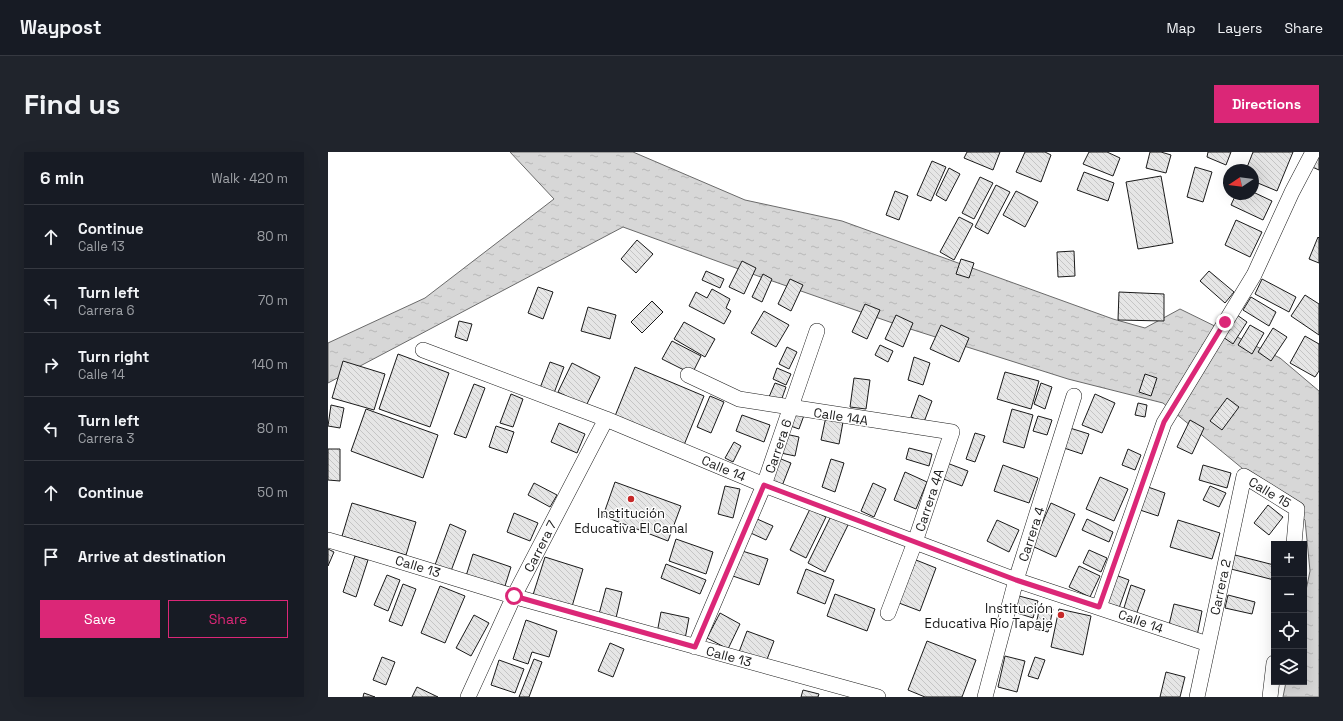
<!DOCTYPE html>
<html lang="en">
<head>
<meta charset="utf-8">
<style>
  body { margin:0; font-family:"Space Grotesk",sans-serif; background:#20242c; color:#f1f3f6 }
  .controls { position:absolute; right:12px; bottom:12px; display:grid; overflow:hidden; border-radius:0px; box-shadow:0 4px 16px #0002 }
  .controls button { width:36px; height:36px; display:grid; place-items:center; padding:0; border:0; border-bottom:1px solid #363941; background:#171b24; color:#f1f3f6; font:20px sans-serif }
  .compass { position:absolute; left:895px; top:12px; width:36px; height:36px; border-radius:50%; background:#171b24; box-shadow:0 4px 16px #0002; rotate:257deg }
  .stop { position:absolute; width:12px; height:12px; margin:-9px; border:3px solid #db2777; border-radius:50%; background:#fff }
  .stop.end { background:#db2777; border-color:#fff; box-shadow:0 1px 4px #0008 }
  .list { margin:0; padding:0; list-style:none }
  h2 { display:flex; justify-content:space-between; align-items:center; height:52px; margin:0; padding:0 16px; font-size:17px }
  h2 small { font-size:13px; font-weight:400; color:#9ea1a6 }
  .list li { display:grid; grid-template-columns:26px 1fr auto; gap:12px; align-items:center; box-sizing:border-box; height:64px; padding:0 16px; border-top:1px solid #363941 }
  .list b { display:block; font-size:15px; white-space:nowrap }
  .list p { margin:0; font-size:13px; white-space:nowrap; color:#9ea1a6 }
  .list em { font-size:13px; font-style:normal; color:#9ea1a6 }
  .actions { display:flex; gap:8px; padding:12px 16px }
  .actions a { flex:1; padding:9px 0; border:1px solid #db2777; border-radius:0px; text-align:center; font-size:14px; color:#db2777 }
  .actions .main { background:#db2777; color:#fff }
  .icon { flex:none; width:22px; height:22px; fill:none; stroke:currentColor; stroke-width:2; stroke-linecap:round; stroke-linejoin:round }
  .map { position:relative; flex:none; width:991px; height:545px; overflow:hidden; border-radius:0px }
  header { display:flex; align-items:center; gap:24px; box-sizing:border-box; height:56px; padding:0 20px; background:#171b24; border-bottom:1px solid #363941 }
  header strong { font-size:19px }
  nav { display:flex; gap:22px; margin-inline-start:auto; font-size:14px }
  .intro { display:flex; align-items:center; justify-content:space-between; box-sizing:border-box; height:96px; padding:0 24px }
  h1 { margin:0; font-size:28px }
  .button { padding:10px 18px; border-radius:0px; background:#db2777; color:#fff; font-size:14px; font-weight:700 }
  main { display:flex; gap:24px; padding:0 24px }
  aside { flex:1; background:#171b24; border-radius:0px; box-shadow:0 4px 16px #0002 }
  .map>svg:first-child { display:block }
  .water { fill:url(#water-ripples); stroke:#6a6a6a }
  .building { fill:url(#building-back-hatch); stroke:#1a1a1a }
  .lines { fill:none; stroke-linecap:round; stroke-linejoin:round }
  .minor-casing { stroke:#1a1a1a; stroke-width:16 }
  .minor { stroke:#fff; stroke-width:15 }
  .route { stroke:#db2777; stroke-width:5 }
  .poi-dot { fill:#c62828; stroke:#fff; stroke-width:1.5 }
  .labels { text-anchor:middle; stroke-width:3; stroke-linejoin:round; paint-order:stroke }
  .street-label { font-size:13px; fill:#1a1a1a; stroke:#fff }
  .poi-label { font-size:13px; fill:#1a1a1a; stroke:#fff }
</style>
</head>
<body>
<header>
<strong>Waypost</strong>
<nav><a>Map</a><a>Layers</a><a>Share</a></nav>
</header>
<div class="intro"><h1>Find us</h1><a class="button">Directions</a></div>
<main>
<aside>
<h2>6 min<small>Walk · 420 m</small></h2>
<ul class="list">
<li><svg class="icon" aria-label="ahead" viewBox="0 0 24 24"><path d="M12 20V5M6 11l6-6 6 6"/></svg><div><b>Continue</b><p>Calle 13</p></div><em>80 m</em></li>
<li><svg class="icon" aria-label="left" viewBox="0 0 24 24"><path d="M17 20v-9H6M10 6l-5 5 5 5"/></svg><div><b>Turn left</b><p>Carrera 6</p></div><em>70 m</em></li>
<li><svg class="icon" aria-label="right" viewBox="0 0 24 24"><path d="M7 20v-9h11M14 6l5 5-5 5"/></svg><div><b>Turn right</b><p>Calle 14</p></div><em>140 m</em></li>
<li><svg class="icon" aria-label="left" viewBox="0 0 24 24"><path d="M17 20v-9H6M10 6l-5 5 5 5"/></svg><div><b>Turn left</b><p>Carrera 3</p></div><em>80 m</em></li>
<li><svg class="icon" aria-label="ahead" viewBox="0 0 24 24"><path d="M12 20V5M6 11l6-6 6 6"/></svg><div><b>Continue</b></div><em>50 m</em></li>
<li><svg class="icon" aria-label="arrive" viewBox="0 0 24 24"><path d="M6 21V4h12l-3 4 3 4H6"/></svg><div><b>Arrive at destination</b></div></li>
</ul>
<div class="actions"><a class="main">Save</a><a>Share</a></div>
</aside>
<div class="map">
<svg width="991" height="545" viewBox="0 0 991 545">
  <defs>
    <pattern id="water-ripples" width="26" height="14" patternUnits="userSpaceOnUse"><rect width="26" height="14" fill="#d7d7d7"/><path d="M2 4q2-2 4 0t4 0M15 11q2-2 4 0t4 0" fill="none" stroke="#b8b8b8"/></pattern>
    <pattern id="building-back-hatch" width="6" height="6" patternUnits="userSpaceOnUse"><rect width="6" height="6" fill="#e6e6e6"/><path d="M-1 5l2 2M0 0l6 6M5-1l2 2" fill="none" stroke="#c5c5c5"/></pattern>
  </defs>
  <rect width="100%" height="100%" fill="#fff"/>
  <path class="water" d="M182,0H305L417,48L514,69L785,167L817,176L852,157L952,206L991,239V545H955L958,530H976V448L982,419L977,368L835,251L740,227L576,175L430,124L295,75L0,231V191L97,146L226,47Z"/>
  <path class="building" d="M639,0H672L665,18L636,6Z
    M697,0H717L723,3L713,30L688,20Z
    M761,0H779L792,6L785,24L755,12Z
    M822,0H833L843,3L838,21L818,16Z
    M880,0H903L898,13L879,5Z
    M925,0H965L949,39L925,29V18H918Z
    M991,0V18L982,14Z
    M604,9L618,15L603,49L589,43Z
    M867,15L884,20L875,50L859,45Z
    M621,16L632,22L618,49L608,43Z
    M756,20L786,31L780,49L749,38Z
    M833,24L845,91L810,97L798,30Z
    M652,25L665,31L646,67L634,61Z
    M668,33L682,40L660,82L647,75Z
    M567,39L580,44L571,68L558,63Z
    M688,39L710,50L697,75L675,63Z
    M925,40L944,49L935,68L903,53L908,42H925Z
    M631,65L645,72L626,108L612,100Z
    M908,68L934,80L922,105L897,93Z
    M990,85L991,86V111L981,107Z
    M309,88L325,102L308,121L293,107Z
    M746,99L747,124L730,125L729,100Z
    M633,107L646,111L641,126L628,122Z
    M414,109L428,116L416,142L401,135Z
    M378,119L396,127L392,136L374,128Z
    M881,119L906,140L897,151L872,129Z
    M435,122L444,127L434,150L424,145Z
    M462,127L475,133L463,159L450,152Z
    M934,127L968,145L961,160L927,142Z
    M210,135L225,140L215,167L200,161Z
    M384,137L402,147L398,156L403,159L396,172L361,154L368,140L379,146Z
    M791,140L836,142V169L790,168Z
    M977,143L991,152V183L963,164Z
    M923,145L948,160L941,174L915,158Z
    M324,149L335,160L314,181L303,170Z
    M537,152L552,158L539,187L524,180Z
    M260,155L288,163L282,187L253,179Z
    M436,159L461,173L448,195L423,181Z
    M568,163L585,171L575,195L557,187Z
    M909,163L919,170L905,192L895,185Z
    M131,169L144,172L139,189L127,185Z
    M356,170L387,187L377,205L346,187Z
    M613,173L641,186L631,210L602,197Z
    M922,173L936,181L924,202L910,193Z
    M945,176L959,185L943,209L930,200Z
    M977,184L991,192V219L987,225L962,211Z
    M344,189L373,204L364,222L334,207Z
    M552,193L565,199L560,210L547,203Z
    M459,195L469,200L461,217L451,212Z
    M70,202L121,221L102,275L51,257Z
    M586,205L602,211L595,233L580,228Z
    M15,209L57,222L46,258L4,246Z
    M222,210L236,215L226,241L212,236Z
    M244,211L272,225L258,254L230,240Z
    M307,215L376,244L356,293L287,264Z
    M449,216L463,222L458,233L445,227Z
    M677,220L711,229L703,257L669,247Z
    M817,222L829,226L823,244L811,240Z
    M526,226L542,228L538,257L522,255Z
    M447,231L458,235L453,249L441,245Z
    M713,231L724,235L717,257L706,252Z
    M146,232L157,236L138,286L126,282Z
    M183,242L195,247L185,275L172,271Z
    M767,242L787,251L774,281L754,273Z
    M591,243L604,249L596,270L583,265Z
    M382,244L396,250L383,281L369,275Z
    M899,246L911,255L894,278L882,269Z
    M810,251L819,253L817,265L807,263Z
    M3,253L16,256L12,276L0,274Z
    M479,255L471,277L454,271Z
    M500,255L517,259L511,292L493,288Z
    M38,257L110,283L95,326L23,299Z
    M684,257L705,263L696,296L675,290Z
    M414,263L442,273L436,290L408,279Z
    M710,264L724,268L719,283L705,279Z
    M862,268L876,276L864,302L849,295Z
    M231,271L257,282L249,301L223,290Z
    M168,274L186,280L179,301L161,295Z
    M742,276L761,282L754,302L736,296Z
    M453,281L471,285L467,304L448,300Z
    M647,281L657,284L647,310L638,307Z
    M406,290L413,294L405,310L397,306Z
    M581,296L604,302L601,314L578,307Z
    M0,297H12V329L0,328Z
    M800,297L813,303L807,318L794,313Z
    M448,305L463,311L454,334L439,328Z
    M503,307L516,311L507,340L494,335Z
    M619,311L640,319L634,334L613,326Z
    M675,313L710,326L701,351L666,339Z
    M875,313L903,321L899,336L871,328Z
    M577,320L599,330L588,357L566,348Z
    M772,325L800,337L786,369L758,357Z
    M287,330L353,354L340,389L275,364Z
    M206,331L229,343L222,355L200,343Z
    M545,331L558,337L546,365L533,359Z
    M397,334L412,337L405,366L390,362Z
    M882,334L898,341L891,355L875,348Z
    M820,335L837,341L830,364L812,358Z
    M24,351L88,370L78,403L14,384Z
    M723,351L747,362L728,405L704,394Z
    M940,353L955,365L941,383L926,371Z
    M482,357L498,365L478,406L462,398Z
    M186,361L210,371L202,389L179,380Z
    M504,362L521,371L497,420L480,411Z
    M420,363L445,374L438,388L414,377Z
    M759,367L785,380L781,390L754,378Z
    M669,368L691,378L681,400L659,389Z
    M850,368L892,381L884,407L842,395Z
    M122,372L138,379L123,419L107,413Z
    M348,387L385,400L378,422L341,409Z
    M0,397L6,400L0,414Z
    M411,398L440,407L431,433L402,423Z
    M761,398L779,406L773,420L755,411Z
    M145,402L183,415L176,437L138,424Z
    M907,403L946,413V428L903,417Z
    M27,404L40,408L28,445L15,440Z
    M217,405L255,417L243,458L204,446Z
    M588,408L608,416L592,459L571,451Z
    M338,412L378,428L372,442L333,426Z
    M751,414L772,424L762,445L741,435Z
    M478,417L506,428L497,452L469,441Z
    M785,422L801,428L791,456L775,449Z
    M59,423L72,428L60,459L46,453Z
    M75,432L88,437L74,474L61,469Z
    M803,433L817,438L808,463L795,459Z
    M112,434L137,444L117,491L93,481Z
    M278,436L294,440L288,466L271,462Z
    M507,442L547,457L539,479L499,464Z
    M900,443L927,450L924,462L897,456Z
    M691,444L710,449L705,466L686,460Z
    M846,452L874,459L869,484L840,477Z
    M712,454L725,457L720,480L707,477Z
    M731,457L763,464L755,503L723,495Z
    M333,460L361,466L357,487L329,481Z
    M392,461L412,472L400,497L379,486Z
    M146,463L161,471L143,504L128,496Z
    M198,468L229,479L221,505L204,500L200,512L185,507Z
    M419,479L446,489L438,510L411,500Z
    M599,489L648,508L634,545H597L580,538Z
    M282,491L296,497L285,525L270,519Z
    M677,504L697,509L689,540L670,535Z
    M54,505L67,510L58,533L45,528Z
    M707,505L717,508L710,527L700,524Z
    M206,507L214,510L201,545H191Z
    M171,508L196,517L187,541L163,533Z
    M838,520L857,525L852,545H832Z
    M89,535L110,545H84Z
    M475,538L491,542L490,545H473Z
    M36,541L47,545H35Z"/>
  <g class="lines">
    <g class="minor-casing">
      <path id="minor" d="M95,198L278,267L436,333L587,390L688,428L880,492
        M360,223L411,247L624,280L587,390L560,461
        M0,388C63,406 125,426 188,445C308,479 429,511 550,545
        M771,455L836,271L926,123L964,40L985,0
        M367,495L436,333L489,179
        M140,545L186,444L278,267
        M657,545L688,428L746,244
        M869,545L916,324L969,357L966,392
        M942,545L946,511"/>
    </g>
    <use href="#minor" class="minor"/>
  </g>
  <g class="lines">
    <path class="route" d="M186,444L367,495L436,333L688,428L771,455L836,270L897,170"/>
  </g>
  <g class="poi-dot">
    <circle cx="303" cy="347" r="4"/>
    <circle cx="733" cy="463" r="4"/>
  </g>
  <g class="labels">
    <g class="street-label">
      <text transform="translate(513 264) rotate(9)" y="5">Calle 14A</text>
      <text transform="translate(450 294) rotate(-71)" y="5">Carrera 6</text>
      <text transform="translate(396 316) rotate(23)" y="5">Calle 14</text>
      <text transform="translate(942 340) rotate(31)" y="5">Calle 15</text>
      <text transform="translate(601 348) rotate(-72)" y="5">Carrera 4A</text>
      <text transform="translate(703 382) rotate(-72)" y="5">Carrera 4</text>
      <text transform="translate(212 394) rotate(-63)" y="5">Carrera 7</text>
      <text transform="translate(90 414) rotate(17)" y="5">Calle 13</text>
      <text transform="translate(892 435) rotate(-78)" y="5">Carrera 2</text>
      <text transform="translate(813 469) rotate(19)" y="5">Calle 14</text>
      <text transform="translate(401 504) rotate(15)" y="5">Calle 13</text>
    </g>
    <g class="poi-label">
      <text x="303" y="366">Institución<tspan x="303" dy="15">Educativa El Canal</tspan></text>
      <text x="725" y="461" text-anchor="end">Institución<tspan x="725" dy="15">Educativa Río Tapaje</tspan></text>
    </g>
  </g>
</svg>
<div class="controls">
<button>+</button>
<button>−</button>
<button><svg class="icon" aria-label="locate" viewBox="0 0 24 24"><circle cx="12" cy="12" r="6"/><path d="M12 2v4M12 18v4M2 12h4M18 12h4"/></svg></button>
<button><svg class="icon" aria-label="layers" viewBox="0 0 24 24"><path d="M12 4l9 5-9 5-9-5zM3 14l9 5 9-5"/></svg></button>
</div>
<svg class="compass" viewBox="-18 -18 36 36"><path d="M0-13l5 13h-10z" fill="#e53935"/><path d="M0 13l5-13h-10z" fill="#9ea1a6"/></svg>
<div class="stop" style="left:186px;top:444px"></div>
<div class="stop end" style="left:897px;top:170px"></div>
</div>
</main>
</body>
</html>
